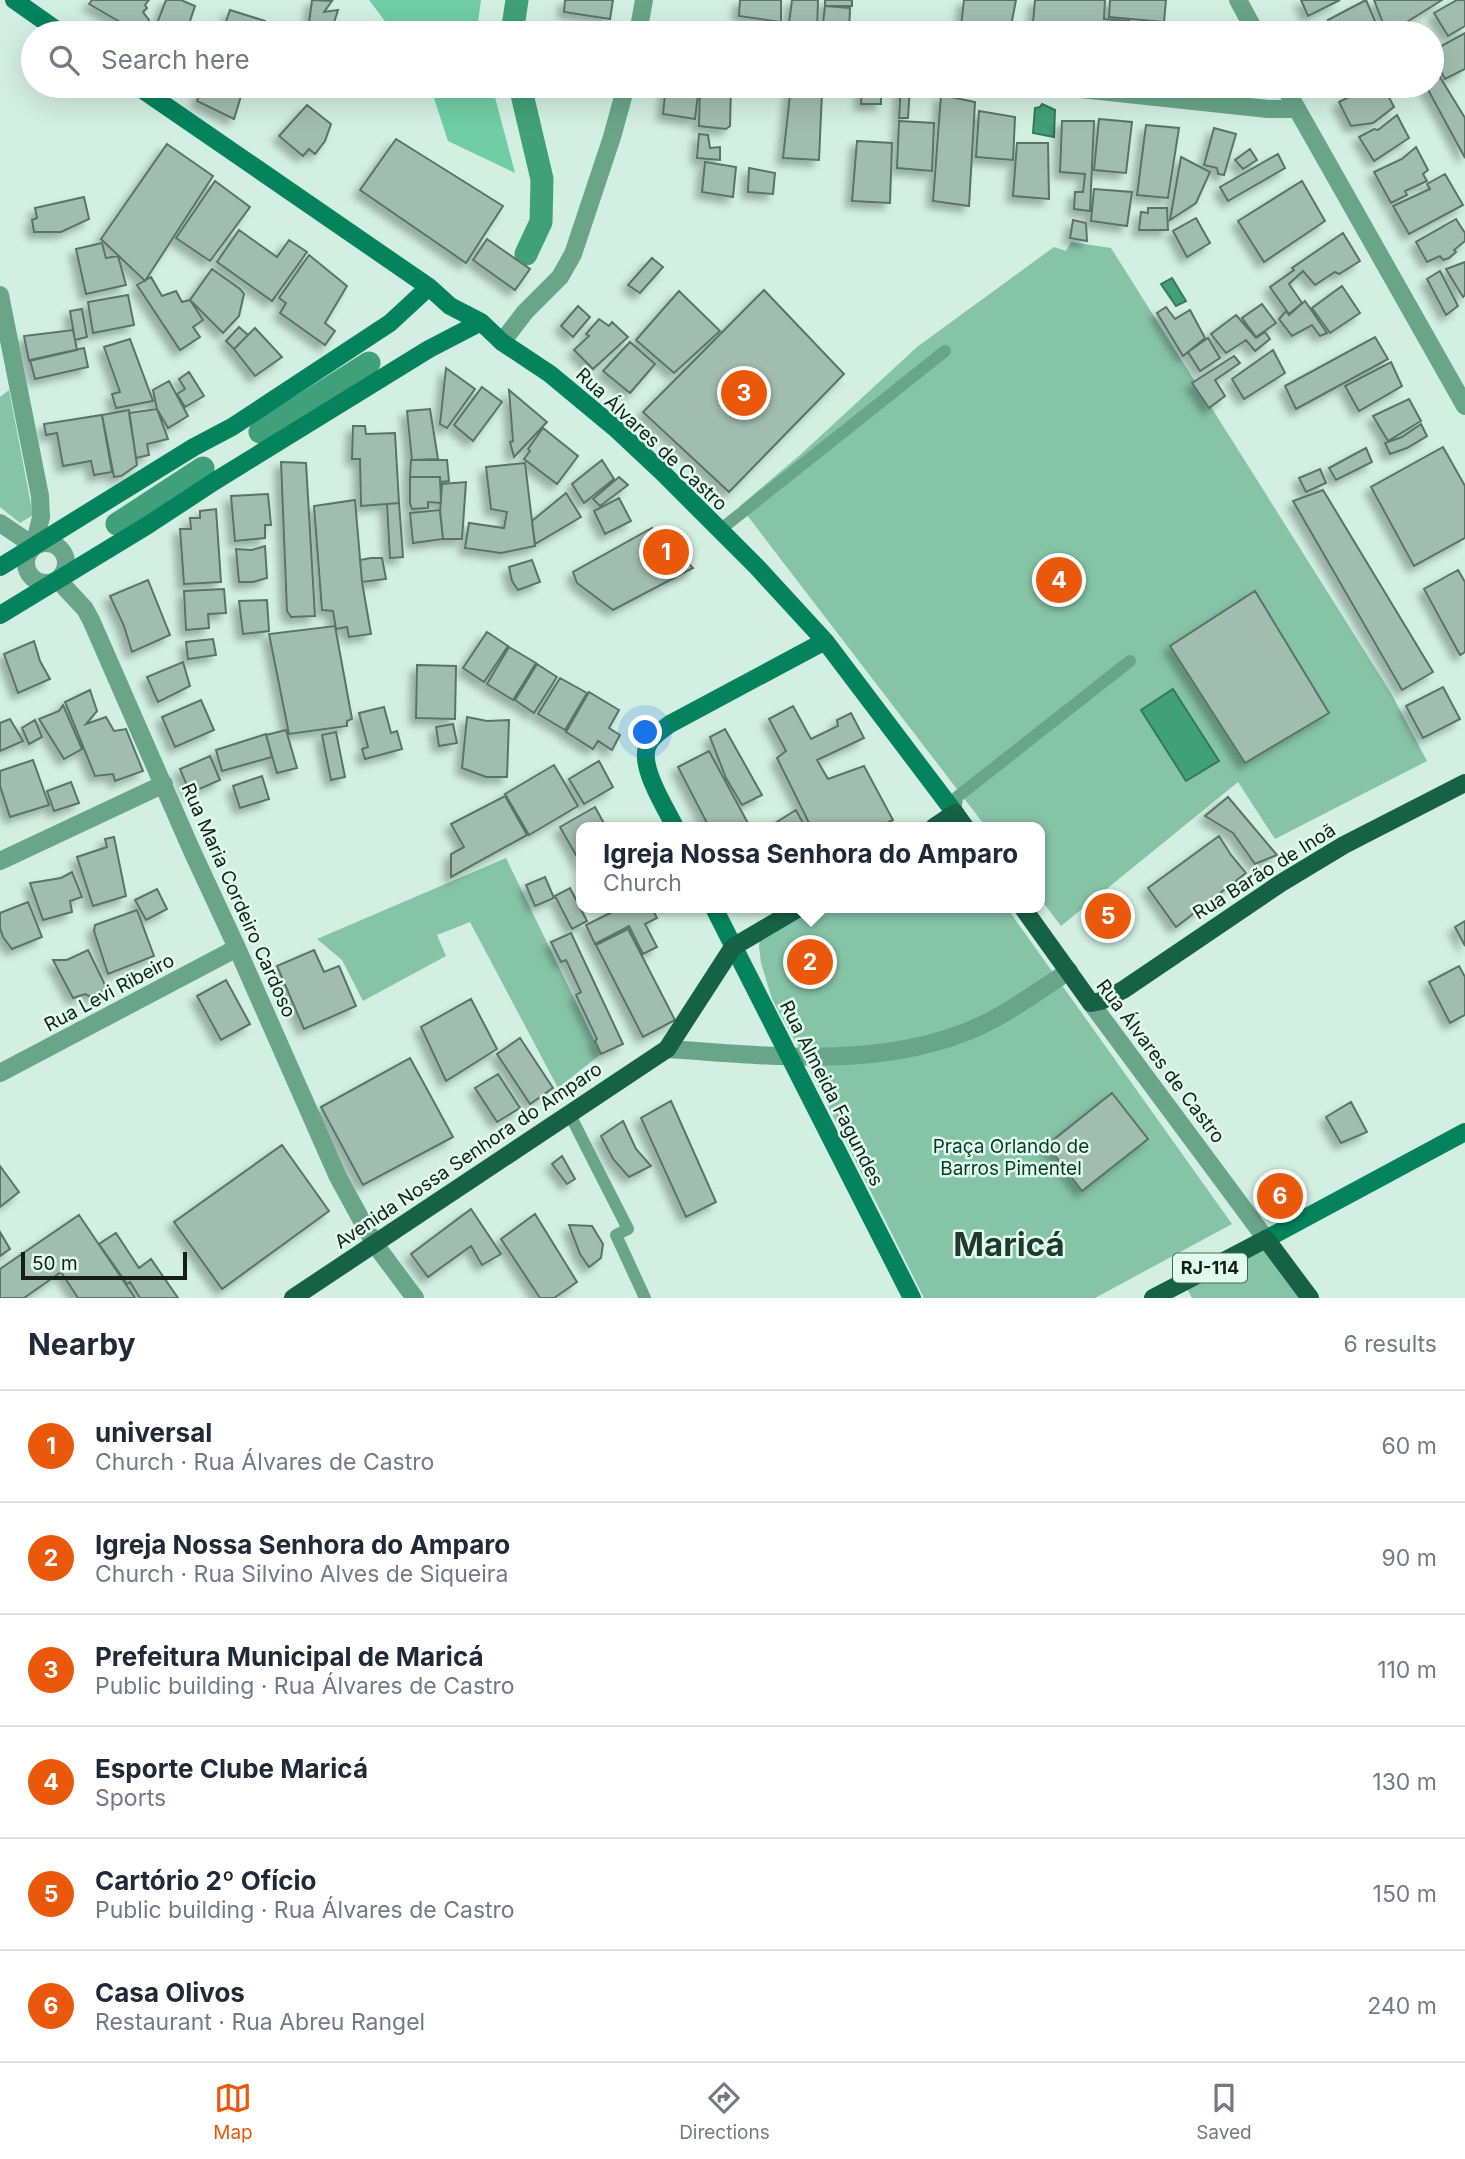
<!DOCTYPE html>
<html lang="en">
<head>
<meta charset="utf-8">
<style>
  body { margin:0; font-family:Inter,sans-serif; background:#f6f6f7; color:#1f2937 }
  .scale { position:absolute; left:21px; bottom:18px; width:166px; box-sizing:border-box; padding-left:7px; border:4px solid #141f1a; border-top:0; font-size:19px; line-height:24px; white-space:nowrap; color:#141f1a; -webkit-text-stroke:5px #e0fdee; paint-order:stroke }
  .you { position:absolute; left:646px; top:733px; width:24px; height:24px; margin:-18px; border:5px solid #fff; border-radius:50%; background:#1a73e8; box-shadow:0 0 0 10px #1a73e833 }
  .badge { display:grid; place-items:center; width:46px; height:46px; border-radius:50%; background:#ea580c; color:#fff; font-size:23px; font-weight:700 }
  .pin { position:absolute; translate:-50% -50%; border:4px solid #fff; box-shadow:0 2px 7px #0006 }
  .popup { position:absolute; left:576px; top:822px; width:469px; height:91px; box-sizing:border-box; display:grid; place-content:center; border-radius:14px; background:#fff; filter:drop-shadow(0 2px 5px #0005); font-size:23px; white-space:nowrap; color:#747a83 }
  .popup b { font-size:26px; color:#1f2937 }
  .popup::after { content:''; position:absolute; left:50%; top:100%; margin-left:-14px; border:14px solid transparent; border-top-color:#fff }
  .list { margin:0; padding:0; list-style:none }
  h2 { display:flex; justify-content:space-between; align-items:center; height:91px; margin:0; padding:0 28px; font-size:30px }
  h2 small { font-size:23px; font-weight:400; color:#747a83 }
  .list li { display:grid; grid-template-columns:46px 1fr auto; gap:21px; align-items:center; box-sizing:border-box; height:112px; padding:0 28px; border-top:2px solid #e0e1e3 }
  .list b { display:block; font-size:26px; white-space:nowrap }
  .list p { margin:0; font-size:23px; white-space:nowrap; color:#747a83 }
  .list em { font-size:23px; font-style:normal; color:#747a83 }
  .icon { flex:none; width:38px; height:38px; fill:none; stroke:currentColor; stroke-width:2; stroke-linecap:round; stroke-linejoin:round }
  .map { position:relative; flex:none; width:1465px; height:1298px; overflow:hidden }
  .search { position:absolute; background:#fff; box-shadow:0 7px 28px #0002; left:21px; right:21px; top:21px; height:77px; display:flex; align-items:center; gap:18px; box-sizing:border-box; padding:0 24px; border-radius:38px; color:#747a83; font-size:26px }
  .sheet { height:763px; background:#fff }
  nav { display:flex; justify-content:space-around; align-items:center; box-sizing:border-box; height:98px; border-top:2px solid #e0e1e3; background:#fff; font-size:19px; color:#747a83 }
  nav a { display:grid; justify-items:center; gap:4px }
  nav .on { color:#ea580c }
  .map>svg:first-child { display:block }
  .green { fill:#85c4a7 }
  .forest { fill:#70cda5 }
  .water { fill:#40a079; stroke:#33795c; stroke-width:2 }
  .lines { fill:none; stroke-linecap:round; stroke-linejoin:round }
  .canal { stroke:#40a079; stroke-width:23 }
  .building { fill:#a1bdaf; stroke:#5a7467; stroke-width:2; filter:url(#shadow) }
  .lane { stroke:#68a589; stroke-width:12 }
  .street { stroke:#68a589; stroke-width:18 }
  .secondary { stroke:#05835c; stroke-width:18 }
  .primary { stroke:#166246; stroke-width:18 }
  .labels { text-anchor:middle; stroke-width:5; stroke-linejoin:round; paint-order:stroke }
  .shield { fill:#e0fdee; stroke:#51625a; stroke-width:2 }
  .shield-label { font-size:18px; font-weight:bold; fill:#141f1a }
  .street-label { font-size:19px; fill:#141f1a; stroke:#e0fdee }
  .park-label { font-size:19px; fill:#0c3727; stroke:#e0fdee }
  .town-label { font-size:33px; font-weight:bold; fill:#21382d; stroke:#e0fdee }
</style>
</head>
<body>
<div class="map">
<svg width="1465" height="1298" viewBox="0 0 1465 1298">
  <defs>
    <filter id="shadow"><feDropShadow dx="-6" dy="6" stdDeviation="3.5" flood-color="#0004"/></filter>
  </defs>
  <rect width="100%" height="100%" fill="#d2efe1"/>
  <path class="green" d="M1071,242L1111,248L1391,693L1427,761L1275,839L1238,782L1061,926L1039,897V827H986L740,506L800,455L917,347L1054,247L1066,251Z
    M9,390L33,515L20,523L0,507V397Z
    M506,858L601,1054L558,1088L470,922L437,935L446,956L363,1001L342,960L317,939Z
    M804,908H1007L1232,1224L1095,1298H924L800,1050L772,999L761,963L759,946L761,929Z
    M1266,1247L1301,1298H1192L1187,1289Z"/>
  <path class="forest" d="M369,0H481L477,29L478,33H394Z
    M430,86H492L515,173L448,141Z"/>
  <path class="water" d="M1042,104L1055,110L1054,137L1033,133L1035,108L1040,107Z
    M1172,278L1186,301L1176,306L1161,284Z
    M1173,689L1219,761L1186,781L1141,710Z"/>
  <g class="lines">
    <path class="canal" d="M512,33L517,0
      M520,86L542,179L541,222L526,254
      M260,432L369,363
      M117,524L203,468"/>
  </g>
  <path class="building" d="M92,0H149L145,5L147,8L143,12L149,20L139,33L89,4Z
    M166,0H181L195,6L186,33H145L150,24L156,26Z
    M312,0L332,1L324,12L338,10L333,26L309,23Z
    M565,0H613L610,19L564,12Z
    M740,0H781V22L739,16Z
    M792,0H818L817,32L789,23Z
    M825,0H852V6H825Z
    M964,0H1016L1010,31L961,26Z
    M1035,0H1105L1104,19L1129,21L1128,33H1032Z
    M1110,0H1166L1164,22L1109,17Z
    M1301,0H1340L1308,16Z
    M1366,0L1378,28L1365,33H1336L1328,20Z
    M1374,0H1442L1389,33H1387Z
    M1457,0H1465V26L1448,36L1434,13Z
    M825,6L850,8L849,33L822,32Z
    M230,10L265,21L261,33H222Z
    M1465,33V69L1445,79L1432,55V51Z
    M1432,64L1465,118V158L1426,86H1432Z
    M203,86H244L234,119L197,101Z
    M666,86H699L695,119L663,114Z
    M700,86H731L730,126L726,129L699,126Z
    M791,86L822,92L819,160L783,158Z
    M862,86H881V104H861Z
    M901,86H910L908,118H899Z
    M1370,86H1383L1394,107L1373,123L1351,126L1339,102Z
    M941,95L975,102L969,206L933,201Z
    M307,105L331,124L325,141L315,154L309,149L303,156L279,136Z
    M979,111L1015,117L1013,160L976,157Z
    M1397,115L1409,138L1374,161L1359,137L1374,129L1378,130Z
    M1099,119L1132,122L1126,173L1094,170Z
    M899,121L934,123L932,171L897,168Z
    M1062,121H1094L1090,211L1074,209L1075,192H1083L1085,174L1060,172Z
    M1146,125L1179,128L1168,198L1137,195Z
    M1214,128L1236,134L1224,175L1218,174L1217,168L1204,165Z
    M699,134L708,135L710,148L720,147V160L697,158Z
    M396,139L503,206L466,263L360,190Z
    M857,141L892,143L890,203L852,201Z
    M1017,143H1048L1049,199L1013,196Z
    M167,144L213,176L145,281L101,239Z
    M1416,147L1428,170L1423,174L1427,181L1405,191L1407,195L1391,203L1374,172L1402,159Z
    M1250,149L1257,160L1243,169L1235,160Z
    M1278,154L1285,168L1228,201L1220,187Z
    M1181,157L1210,172L1196,203L1170,220Z
    M705,162L736,167L733,197L702,192Z
    M749,168L775,173L773,194L748,192Z
    M1445,174L1463,205L1409,234L1393,206L1430,189L1427,184Z
    M215,181L250,207L210,261L176,238Z
    M1302,181L1325,221L1264,262L1238,221Z
    M1094,189L1132,192L1127,226L1091,221Z
    M84,197L89,219L61,232H34L32,220L37,218L35,208Z
    M1148,208H1167L1168,230H1139L1141,212L1148,213Z
    M1196,218L1210,243L1187,257L1173,231Z
    M1456,219L1465,233V241L1454,250L1456,252L1449,258L1443,260L1440,256L1427,262L1416,242Z
    M1073,220L1086,223L1087,241L1070,238Z
    M239,230L277,257L289,240L307,252L272,301L217,262Z
    M1343,233L1360,261L1339,274L1335,272L1315,285L1303,271L1289,284L1302,303L1289,314L1270,287L1294,270L1292,268Z
    M487,239L530,269L515,290L473,260Z
    M102,243L106,258L118,256L126,285L86,294L76,249Z
    M309,255L347,286L325,323L335,331L325,345L280,313L286,303L279,298Z
    M652,258L663,267L640,293L628,285Z
    M1465,262V295L1463,297L1446,269Z
    M212,269L240,289L244,294L239,316L223,333L190,300Z
    M1440,271L1458,306L1446,315L1427,279Z
    M151,277L162,296L176,291L182,302L190,300L203,320L193,327L200,337L180,350L137,285Z
    M1342,286L1360,313L1330,333L1312,308Z
    M764,290L844,374L729,492L643,412Z
    M679,291L720,331L674,373L636,340Z
    M128,295L134,325L93,333L88,302Z
    M1305,301L1327,333L1320,336L1312,325L1292,336L1279,319L1286,311L1289,315Z
    M1262,304L1276,323L1256,337L1242,318Z
    M578,306L590,317L573,337L561,326Z
    M1166,307L1175,319L1190,310L1205,338L1183,356L1157,313Z
    M82,309L87,337L75,340L70,311Z
    M1236,315L1256,338L1265,332L1270,339L1255,351L1246,340L1226,353L1211,334Z
    M599,319L609,326L612,322L628,337L593,369L574,350L589,336L586,334Z
    M239,327L248,335L234,349L226,341Z
    M255,328L282,357L255,376L234,349Z
    M73,330L77,350L29,361L24,336Z
    M1375,337L1388,359L1296,409L1285,386Z
    M1208,338L1220,358L1200,371L1188,352Z
    M130,339L153,401L116,408L112,394L120,392L104,347Z
    M630,342L655,364L630,393L603,371Z
    M84,348L88,367L35,379L30,360Z
    M1273,350L1285,373L1244,399L1232,379Z
    M1234,356L1240,363L1215,380L1225,396L1209,408L1192,383Z
    M1391,362L1402,386L1359,411L1345,386Z
    M446,368L475,389L447,428L440,424Z
    M189,372L204,396L185,407L177,394L185,389L179,379Z
    M169,381L188,416L168,428L157,409L153,390Z
    M482,387L502,402L473,441L454,425Z
    M509,390L547,422L514,457L510,442L513,441Z
    M1409,399L1421,421L1388,441L1373,416Z
    M157,409L168,439L147,444L149,455L136,458L129,413Z
    M430,409L438,459L412,460L407,411Z
    M129,410L137,465L121,476L114,477L102,415Z
    M102,415L112,472L94,475L91,461L63,466L57,433L46,435L44,424Z
    M1421,424L1427,436L1407,448L1390,454L1385,443L1402,437Z
    M353,426H365L366,434L395,433L399,503L361,506L360,459H352Z
    M543,428L578,456L557,484L524,459L530,451L528,449Z
    M1443,447L1465,486V538L1414,566L1371,487Z
    M1366,448L1372,462L1336,480L1329,468Z
    M411,460H447L449,481L440,482V477H410Z
    M602,460L614,479L584,503L572,484Z
    M281,462L306,463L315,616L291,617L287,611Z
    M525,463L535,546L501,553L465,548L469,523L504,528L507,512L491,509L486,467Z
    M1320,469L1326,483L1306,492L1299,478Z
    M410,477H440L441,503L428,502V508L412,509L410,503Z
    M619,477L628,485L600,506L593,499Z
    M466,482L462,539H443L440,512L442,484Z
    M1323,490L1433,672L1402,690L1293,501Z
    M566,493L581,517L535,544L532,521Z
    M268,494L271,525H265V538L235,541L231,496Z
    M619,498L631,521L605,534L594,511Z
    M355,500L362,582L371,634L349,637L347,627L336,629L333,611L322,610L314,506Z
    M399,503L403,557L390,558L387,504Z
    M216,509L221,582L184,584L180,529H191L190,518H200V511Z
    M440,510L443,539L413,543L410,513Z
    M652,528L693,568L613,610L577,583L573,572Z
    M265,546L267,578L253,582H239L236,549L252,550Z
    M371,558H382L386,579L362,582L360,560Z
    M532,560L540,582L518,590L512,581L509,567Z
    M1458,570L1465,582V652L1460,655L1424,589Z
    M148,580L170,635L132,652L124,626L110,596Z
    M224,589L226,613L208,614L209,628L186,630L184,591Z
    M1255,591L1329,713L1245,763L1170,646Z
    M267,600L269,631L243,634L239,601Z
    M335,626L352,719L347,721V726L289,734L269,634Z
    M487,632L508,646L484,682L463,668Z
    M213,639L216,655L188,659L186,642Z
    M34,641L40,661L50,679L18,693L4,654Z
    M509,647L536,663L513,700L487,684Z
    M183,662L190,686L158,702L147,677Z
    M537,664L557,677L534,713L515,700Z
    M417,665L456,666L455,719L416,718Z
    M560,678L587,693L565,730L538,714Z
    M1443,687L1460,719L1423,738L1406,706Z
    M90,690L97,711L86,724L106,717L114,731L126,729L143,771L115,781L113,774L95,776L65,702Z
    M589,692L619,710L609,728L620,735L612,750L598,741L593,749L566,732Z
    M201,700L214,730L175,747L162,717Z
    M63,705L82,749L64,759L39,719L59,711Z
    M793,706L811,739L838,726L837,720L851,713L864,738L817,760L828,779L864,766L893,820L879,827H811L777,758L786,751L769,719Z
    M384,707L391,733L397,731L402,749L365,759L362,749L368,747L359,713Z
    M467,717L487,721L509,720L507,777H486L462,768Z
    M10,719L23,741L0,751V723Z
    M35,720L42,737L29,744L22,728Z
    M453,724L457,743L439,746L436,727Z
    M725,729L762,795L742,805L726,778L710,737Z
    M286,730L297,768L277,773L266,735Z
    M336,732L345,777L331,780L322,735Z
    M266,734L272,757L222,771L216,750Z
    M709,751L750,827H709L678,767Z
    M210,756L220,780L190,793L180,769Z
    M33,760L49,805L10,817L0,786V771Z
    M599,761L613,787L584,804L569,779Z
    M554,765L578,806L529,835L505,794Z
    M262,776L269,799L240,808L233,786Z
    M71,782L79,803L54,811L47,791Z
    M505,796L527,835L451,877V854L464,847L451,824Z
    M1228,797L1277,855L1255,864L1233,833L1205,816Z
    M595,807L606,827H581V864L560,827Z
    M796,810L805,827H777L775,823Z
    M1219,836L1231,855L1246,873L1176,927L1148,888Z
    M114,837L126,896L93,906L77,857L107,847L105,839Z
    M72,872L82,897L70,901L72,912L43,920L30,883L61,878Z
    M545,877L554,898L535,906L526,885Z
    M570,888L587,921L572,929L555,896Z
    M157,889L167,909L146,920L135,900Z
    M28,902L42,937L12,949L3,937L0,928V913Z
    M620,908H652L657,918L645,924L657,947L643,954L629,926L595,944L586,925Z
    M137,910L154,956L108,974L94,931L95,925Z
    M1465,921V946L1455,927Z
    M628,929L675,1020L643,1037L596,945Z
    M571,933L623,1044L601,1054L595,1041L597,1039L576,995L581,992L566,960L561,962L551,942Z
    M88,950L107,989L91,997L85,994L73,998L53,960H67Z
    M314,950L324,972L339,966L356,1006L304,1029L277,966Z
    M1459,966L1465,977V1015L1450,1023L1429,982Z
    M226,980L250,1024L221,1040L197,996Z
    M471,999L497,1049L446,1081L421,1027Z
    M520,1038L553,1088L530,1104L497,1054Z
    M410,1058L453,1137L363,1185L321,1107Z
    M498,1074L520,1108L497,1122L475,1088Z
    M1112,1093L1148,1139L1082,1191L1047,1145Z
    M671,1101L716,1202L686,1217L641,1118Z
    M1351,1102L1367,1132L1341,1143L1326,1117Z
    M623,1121L636,1149L651,1166L629,1177L613,1159L601,1136Z
    M282,1145L329,1211L222,1289L174,1222Z
    M562,1156L575,1179L567,1184L552,1164Z
    M0,1166L19,1192L0,1207Z
    M471,1209L501,1254L482,1265L471,1246L428,1277L411,1254Z
    M535,1214L577,1282L554,1298H540L501,1239Z
    M79,1215L135,1298H78L61,1272L24,1298H0V1269Z
    M569,1225L592,1226L603,1244L601,1258L589,1267L580,1254Z
    M0,1232L10,1249L0,1256Z
    M116,1233L139,1268L151,1259L178,1298H140L130,1282L127,1284L99,1244Z"/>
  <g class="lines">
    <path class="lane" d="M720,530L945,351
      M955,813L957,797L1130,661
      M569,1113L628,1229L616,1235L645,1298"/>
    <path class="street" d="M1238,0L1256,33
      M638,33L644,0
      M1053,86L1268,109H1297
      M1284,86L1465,406
      M0,295L40,496L41,517L34,546L0,523
      M502,342L525,312L560,277L573,254L612,137L626,86
      M26 563a20 20 0 1 1 40 0a20 20 0 1 1-40 0Z
      M58,580L85,609L91,620L192,851L237,948L338,1177L374,1243L415,1298
      M0,861L164,784
      M1091,1003L1266,1239
      M667,1049C765,1055 869,1069 963,1033C1001,1019 1035,993 1069,971
      M0,1073L237,948"/>
    <path class="secondary" d="M14,0L61,33
      M137,86L429,287L450,306L481,322L502,342L550,374L615,428L663,473L757,567L825,641L955,813
      M0,567L194,447L232,427L390,323L429,287
      M0,615L148,525L215,481L429,349L481,322
      M675,827C666,808 636,763 649,743C654,735 663,729 670,724L825,641
      M714,908L912,1298
      M1266,1239L1465,1132"/>
    <path class="primary" d="M934,827L955,813L965,827
      M1023,908L1091,1003L1101,1001L1123,990L1281,883L1344,845L1465,783
      M293,1298L667,1049L733,947L799,908
      M1153,1298L1266,1239L1310,1298"/>
  </g>
  <g class="labels">
    <rect class="shield" x="1173" y="1253.5" width="74" height="29" rx="5"/>
    <g class="shield-label">
      <text x="1210" y="1274">RJ-114</text>
    </g>
    <g class="street-label">
      <text transform="translate(652 439) rotate(43)" y="7">Rua Álvares de Castro</text>
      <text transform="translate(1264 871) rotate(-32)" y="7">Rua Barão de Inoã</text>
      <text transform="translate(239 900) rotate(66)" y="7">Rua Maria Cordeiro Cardoso</text>
      <text transform="translate(109 992) rotate(-28)" y="7">Rua Levi Ribeiro</text>
      <text transform="translate(1161 1061) rotate(53)" y="7">Rua Álvares de Castro</text>
      <text transform="translate(832 1093) rotate(63)" y="7">Rua Almeida Fagundes</text>
      <text transform="translate(468 1155) rotate(-34)" y="7">Avenida Nossa Senhora do Amparo</text>
    </g>
    <g class="park-label">
      <text x="1011" y="1153">Praça Orlando de<tspan x="1011" dy="22">Barros Pimentel</tspan></text>
    </g>
    <g class="town-label">
      <text x="1009" y="1256">Maricá</text>
    </g>
  </g>
</svg>
<div class="scale">50 m</div>
<div class="you"></div>
<div class="pin badge" style="left:666px;top:552px">1</div>
<div class="pin badge" style="left:810px;top:962px">2</div>
<div class="popup"><b>Igreja Nossa Senhora do Amparo</b>Church</div>
<div class="pin badge" style="left:744px;top:393px">3</div>
<div class="pin badge" style="left:1059px;top:580px">4</div>
<div class="pin badge" style="left:1108px;top:916px">5</div>
<div class="pin badge" style="left:1280px;top:1196px">6</div>
<div class="search"><svg class="icon" aria-label="search" viewBox="0 0 24 24"><circle cx="10" cy="10" r="6"/><path d="M15 15l6 6"/></svg>Search here</div>
</div>
<section class="sheet">
<h2>Nearby<small>6 results</small></h2>
<ul class="list">
<li><span class="badge">1</span><div><b>universal</b><p>Church · Rua Álvares de Castro</p></div><em>60 m</em></li>
<li><span class="badge">2</span><div><b>Igreja Nossa Senhora do Amparo</b><p>Church · Rua Silvino Alves de Siqueira</p></div><em>90 m</em></li>
<li><span class="badge">3</span><div><b>Prefeitura Municipal de Maricá</b><p>Public building · Rua Álvares de Castro</p></div><em>110 m</em></li>
<li><span class="badge">4</span><div><b>Esporte Clube Maricá</b><p>Sports</p></div><em>130 m</em></li>
<li><span class="badge">5</span><div><b>Cartório 2º Ofício</b><p>Public building · Rua Álvares de Castro</p></div><em>150 m</em></li>
<li><span class="badge">6</span><div><b>Casa Olivos</b><p>Restaurant · Rua Abreu Rangel</p></div><em>240 m</em></li>
</ul>
</section>
<nav>
<a class="on"><svg class="icon" aria-label="map" viewBox="0 0 24 24"><path d="M3 6l6-2 6 2 6-2v14l-6 2-6-2-6 2zM9 4v14M15 6v14"/></svg>Map</a>
<a><svg class="icon" aria-label="directions" viewBox="0 0 24 24"><path d="M12 3l9 9-9 9-9-9zM9 14v-3h6M13 9l2 2-2 2"/></svg>Directions</a>
<a><svg class="icon" aria-label="saved" viewBox="0 0 24 24"><path d="M7 4h10v16l-5-4-5 4z"/></svg>Saved</a>
</nav>
</body>
</html>
